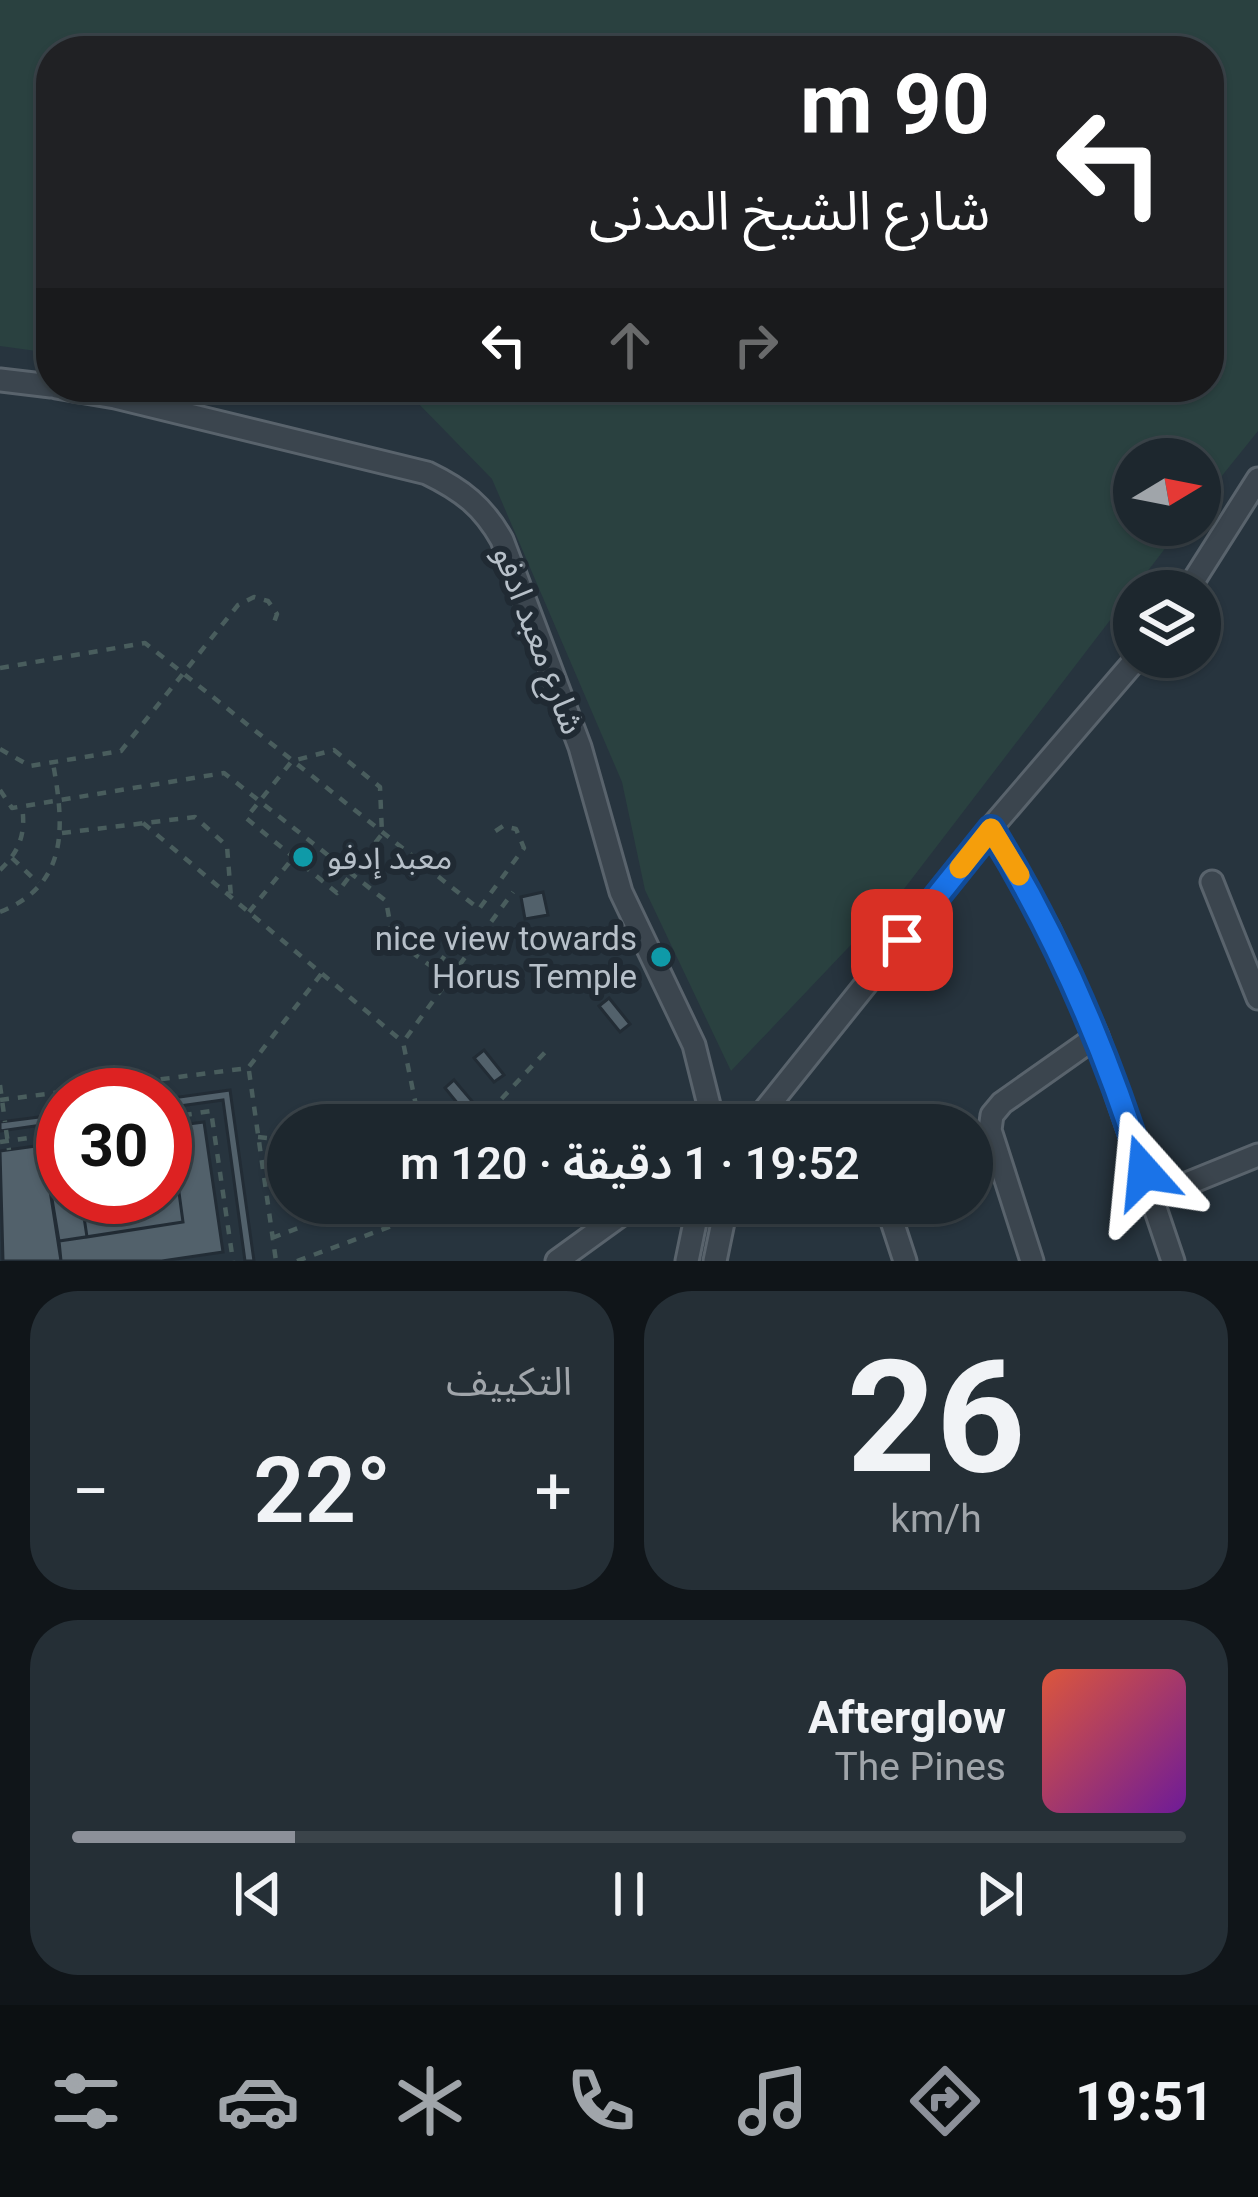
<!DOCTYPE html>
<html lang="ar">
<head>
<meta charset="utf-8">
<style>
  body { margin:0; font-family:Roboto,"Noto Sans Arabic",sans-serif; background:#252f36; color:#f1f3f6; direction:rtl; height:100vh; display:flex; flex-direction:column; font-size:45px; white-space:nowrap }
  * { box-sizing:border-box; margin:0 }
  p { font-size:39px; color:#a0a5aa }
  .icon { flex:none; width:66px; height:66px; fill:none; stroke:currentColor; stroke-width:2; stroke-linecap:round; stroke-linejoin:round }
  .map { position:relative; height:1261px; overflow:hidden; direction:ltr }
  .drawer { display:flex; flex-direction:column; gap:30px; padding:30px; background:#101519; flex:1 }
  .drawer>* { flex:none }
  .hud { position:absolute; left:36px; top:36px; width:1188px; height:366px; border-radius:48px; box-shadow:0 3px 9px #0004,0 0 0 3px #3b444a; direction:rtl; background:#202124; color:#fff; overflow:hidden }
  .needle { width:78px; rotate:80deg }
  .tools { position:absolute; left:1113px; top:438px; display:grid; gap:24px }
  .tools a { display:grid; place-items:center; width:108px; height:108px; border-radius:50%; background:#1d272e; box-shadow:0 3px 9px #0004,0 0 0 3px #3b444a; font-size:60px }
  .speed { position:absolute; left:36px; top:1068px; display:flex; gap:24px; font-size:60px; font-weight:700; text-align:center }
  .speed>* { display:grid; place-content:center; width:156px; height:156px; border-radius:50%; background:#1d272e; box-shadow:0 3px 9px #0004,0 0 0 3px #3b444a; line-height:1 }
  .speed .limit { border:18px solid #d22; background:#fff; color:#111 }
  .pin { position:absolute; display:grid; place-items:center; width:102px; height:102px; color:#fff; margin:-51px; border-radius:24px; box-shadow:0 6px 18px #0006 }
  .me { position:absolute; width:132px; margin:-66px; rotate:342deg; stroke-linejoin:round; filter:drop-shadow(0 0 9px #0008) }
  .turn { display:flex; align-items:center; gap:42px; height:252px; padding:0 36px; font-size:54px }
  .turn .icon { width:156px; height:156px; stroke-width:2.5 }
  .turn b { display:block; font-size:84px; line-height:102px }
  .lanes { display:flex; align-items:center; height:114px; padding:0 36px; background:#0003; justify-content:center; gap:60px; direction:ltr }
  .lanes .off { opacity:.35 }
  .big { font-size:90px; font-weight:600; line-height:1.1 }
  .drawer .card { flex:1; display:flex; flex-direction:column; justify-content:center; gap:18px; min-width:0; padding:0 42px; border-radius:48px; background:#252f36 }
  .drawer .dial { align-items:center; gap:0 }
  .dial b { font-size:156px; line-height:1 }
  .song { display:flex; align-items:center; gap:36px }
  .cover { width:144px; height:144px; border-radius:18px; background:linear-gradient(135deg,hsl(10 70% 55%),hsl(280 70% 35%)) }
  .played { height:12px; border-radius:6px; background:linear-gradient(90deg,#8c9099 20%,#3b444a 20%) }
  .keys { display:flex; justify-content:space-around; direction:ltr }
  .heat { display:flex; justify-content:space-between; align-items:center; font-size:66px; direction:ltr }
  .drawer .tiles { flex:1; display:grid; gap:30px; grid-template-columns:1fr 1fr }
  .card:last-child { grid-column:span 2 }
  .trip { position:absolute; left:267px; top:1104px; width:726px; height:120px; border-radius:60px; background:#1d272e; box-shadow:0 3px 9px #0004,0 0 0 3px #3b444a; font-weight:600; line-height:120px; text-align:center; direction:rtl }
  .tab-bar { display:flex; height:192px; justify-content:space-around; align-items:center; background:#0c1012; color:#a0a5aa }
  .tab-bar .icon { width:84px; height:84px }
  .tab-bar .on { color:#8c9099 }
  .tab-bar b { font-size:54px; color:#f1f3f6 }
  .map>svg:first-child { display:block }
  .green { fill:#2a4140 }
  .building { fill:#52616b; stroke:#222c35; stroke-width:3 }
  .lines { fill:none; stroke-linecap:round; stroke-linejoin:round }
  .street-casing { stroke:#59636c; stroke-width:27 }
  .path { stroke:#495d5d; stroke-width:4.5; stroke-dasharray:9 9; stroke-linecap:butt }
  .street { stroke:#3b454e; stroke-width:21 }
  .route-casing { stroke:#114b97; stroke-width:30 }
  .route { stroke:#1a73e8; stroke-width:21 }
  .slow { stroke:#f59e0b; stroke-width:21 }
  .culture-dot { fill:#0f9aa8; stroke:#202a33; stroke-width:4.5 }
  .labels { text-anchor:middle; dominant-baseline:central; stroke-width:12; stroke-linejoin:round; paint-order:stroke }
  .street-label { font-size:33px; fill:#b7c0c9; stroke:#202a33 }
  .poi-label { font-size:33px; fill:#b7c0c9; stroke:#202a33; text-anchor:start }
</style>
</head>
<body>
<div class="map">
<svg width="1258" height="1261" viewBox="0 0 1258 1261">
  <rect width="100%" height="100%" fill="#27343e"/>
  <path class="green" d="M0,0h1258v431l-58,72v-44h-66v66h49l-279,364 -173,182 -86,-181 -23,-108 -130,-303 -77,-79 -101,-13h895v-336h-1158v302l-51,-7z"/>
  <path class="building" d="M543,892l5,23 -23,4 -4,-22z
    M609,998l21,26 -10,8 -21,-26z
    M484,1050l20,25 -10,7 -20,-24z
    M454,1080l23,27 -10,8 -22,-27z
    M230,1090l24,171h-9l-22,-161 -58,8v-9z
    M63,1114v8l-63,9v-9z
    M204,1122l19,130 -61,9h-101l-2,-20 124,-19 -8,-59 -10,1v-37z
    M63,1142v37l-14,2 -6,-36z
    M43,1145l18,116h-58l-3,-110z
    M175,1163l8,59 -96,15 -6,-40h84v-33z
    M63,1179v18h18l6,40 -28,4 -10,-60z"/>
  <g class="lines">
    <defs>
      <path id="street" d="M0,380l51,6
        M56,387l59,10 312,76c35,17 56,33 75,67l78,207 41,145 73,153 20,80
        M1187,591l71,-112
        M991,828l58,102 48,106 76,225
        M1212,882l46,116
        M753,1125l238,-297 147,-171
        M1152,1198l106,-43
        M886,1203l19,58
        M557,1261l80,-58
        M687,1261l12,-58
        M715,1261l12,-58
        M1032,1261l-42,-131 2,-15 10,-12 95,-67"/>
    </defs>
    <use href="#street" class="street-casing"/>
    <path class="path" d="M0,668l145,-25 334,266 45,-61 -8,-19 -13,-3 -12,8
      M0,749l30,17 91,-15 117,-146 16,-8 14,4 9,13 -5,14
      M334,750l46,37 2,47 -45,59 -91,-75 46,-57z
      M0,790l12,18 212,-35 162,128 7,38 42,30 22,-30
      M143,823l260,219
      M62,833l133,-16 32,29 4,51
      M12,858l26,25
      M0,870c20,-19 26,-37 22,-64
      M0,912c70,-28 64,-87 53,-149
      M249,912l44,-54
      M249,1071l27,190
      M0,1085l5,37
      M0,1100l248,-32 74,-95
      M165,1118l46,-7 22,150
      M420,1125l-17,-83 110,-150
      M477,1125l72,-77
      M6,1130l3,20
      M258,1137l30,3
      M0,1142l63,-9
      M272,1238l26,-10 18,-25
      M297,1261l157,-58"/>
    <use href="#street" class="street"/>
  </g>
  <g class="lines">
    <defs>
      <path id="route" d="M902,940l89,-111c67,108 115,221 153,343"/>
    </defs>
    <use href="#route" class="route-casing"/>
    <use href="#route" class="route"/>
    <path class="slow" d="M960,868l31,-39 28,46"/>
  </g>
  <g class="culture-dot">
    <circle cx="303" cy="857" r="12"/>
    <circle cx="661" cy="957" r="12"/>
  </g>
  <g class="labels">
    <g class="street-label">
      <text transform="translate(539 640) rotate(69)">شارع معبد ادفو</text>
    </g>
    <g class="poi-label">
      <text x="327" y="857">معبد إدفو</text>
      <text x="637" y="938" text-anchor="end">nice view towards<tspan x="637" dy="38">Horus Temple</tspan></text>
    </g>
  </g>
</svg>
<div class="tools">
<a><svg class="needle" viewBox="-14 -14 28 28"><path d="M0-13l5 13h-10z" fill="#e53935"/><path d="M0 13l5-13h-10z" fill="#a0a5aa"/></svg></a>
<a><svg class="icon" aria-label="layers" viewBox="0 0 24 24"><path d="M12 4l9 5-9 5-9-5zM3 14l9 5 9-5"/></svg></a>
</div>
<div class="speed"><div class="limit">30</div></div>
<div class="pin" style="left:902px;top:940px;background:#d93025"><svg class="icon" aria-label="arrive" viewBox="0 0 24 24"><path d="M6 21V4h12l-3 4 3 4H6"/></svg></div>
<svg class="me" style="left:1144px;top:1172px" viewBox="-20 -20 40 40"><path d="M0-17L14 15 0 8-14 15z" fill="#1a73e8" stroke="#fff" stroke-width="4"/></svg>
<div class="trip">19:52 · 1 دقيقة · 120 m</div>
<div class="hud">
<div class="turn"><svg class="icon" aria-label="left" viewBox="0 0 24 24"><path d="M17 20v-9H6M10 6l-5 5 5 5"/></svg><div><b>90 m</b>شارع الشيخ المدنى</div></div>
<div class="lanes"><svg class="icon" aria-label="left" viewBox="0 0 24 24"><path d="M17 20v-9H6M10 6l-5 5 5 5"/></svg><svg class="icon off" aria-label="ahead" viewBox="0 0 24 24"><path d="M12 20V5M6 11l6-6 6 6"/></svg><svg class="icon off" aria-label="right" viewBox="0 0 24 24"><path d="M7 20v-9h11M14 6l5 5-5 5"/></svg></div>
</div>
</div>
<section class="drawer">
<div class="tiles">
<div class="card dial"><b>26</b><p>km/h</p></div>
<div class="card"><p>التكييف</p>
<div class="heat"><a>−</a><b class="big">22°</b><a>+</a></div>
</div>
<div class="card">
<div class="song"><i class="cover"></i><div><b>Afterglow</b><p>The Pines</p></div></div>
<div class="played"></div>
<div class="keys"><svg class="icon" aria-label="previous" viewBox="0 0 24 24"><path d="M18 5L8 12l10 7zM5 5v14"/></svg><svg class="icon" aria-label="pause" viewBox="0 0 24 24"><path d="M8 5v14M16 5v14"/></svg><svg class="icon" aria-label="next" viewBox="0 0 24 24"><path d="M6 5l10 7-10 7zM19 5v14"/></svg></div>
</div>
</div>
</section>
<nav class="tab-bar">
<b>19:51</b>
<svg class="icon on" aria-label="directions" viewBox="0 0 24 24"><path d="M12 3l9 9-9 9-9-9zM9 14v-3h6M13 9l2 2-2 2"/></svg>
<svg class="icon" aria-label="music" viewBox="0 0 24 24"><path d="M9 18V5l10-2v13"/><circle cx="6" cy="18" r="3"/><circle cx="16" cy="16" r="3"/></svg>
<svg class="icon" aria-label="phone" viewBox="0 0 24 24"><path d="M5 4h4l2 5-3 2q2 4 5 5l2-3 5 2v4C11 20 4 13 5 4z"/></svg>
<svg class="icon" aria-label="climate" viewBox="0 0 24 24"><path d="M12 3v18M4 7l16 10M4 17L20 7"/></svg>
<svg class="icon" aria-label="car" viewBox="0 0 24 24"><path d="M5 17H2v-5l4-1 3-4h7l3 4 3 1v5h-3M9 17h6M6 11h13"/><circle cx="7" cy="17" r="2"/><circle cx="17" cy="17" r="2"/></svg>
<svg class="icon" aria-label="filters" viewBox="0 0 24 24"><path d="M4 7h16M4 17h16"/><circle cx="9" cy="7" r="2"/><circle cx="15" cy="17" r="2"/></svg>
</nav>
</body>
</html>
